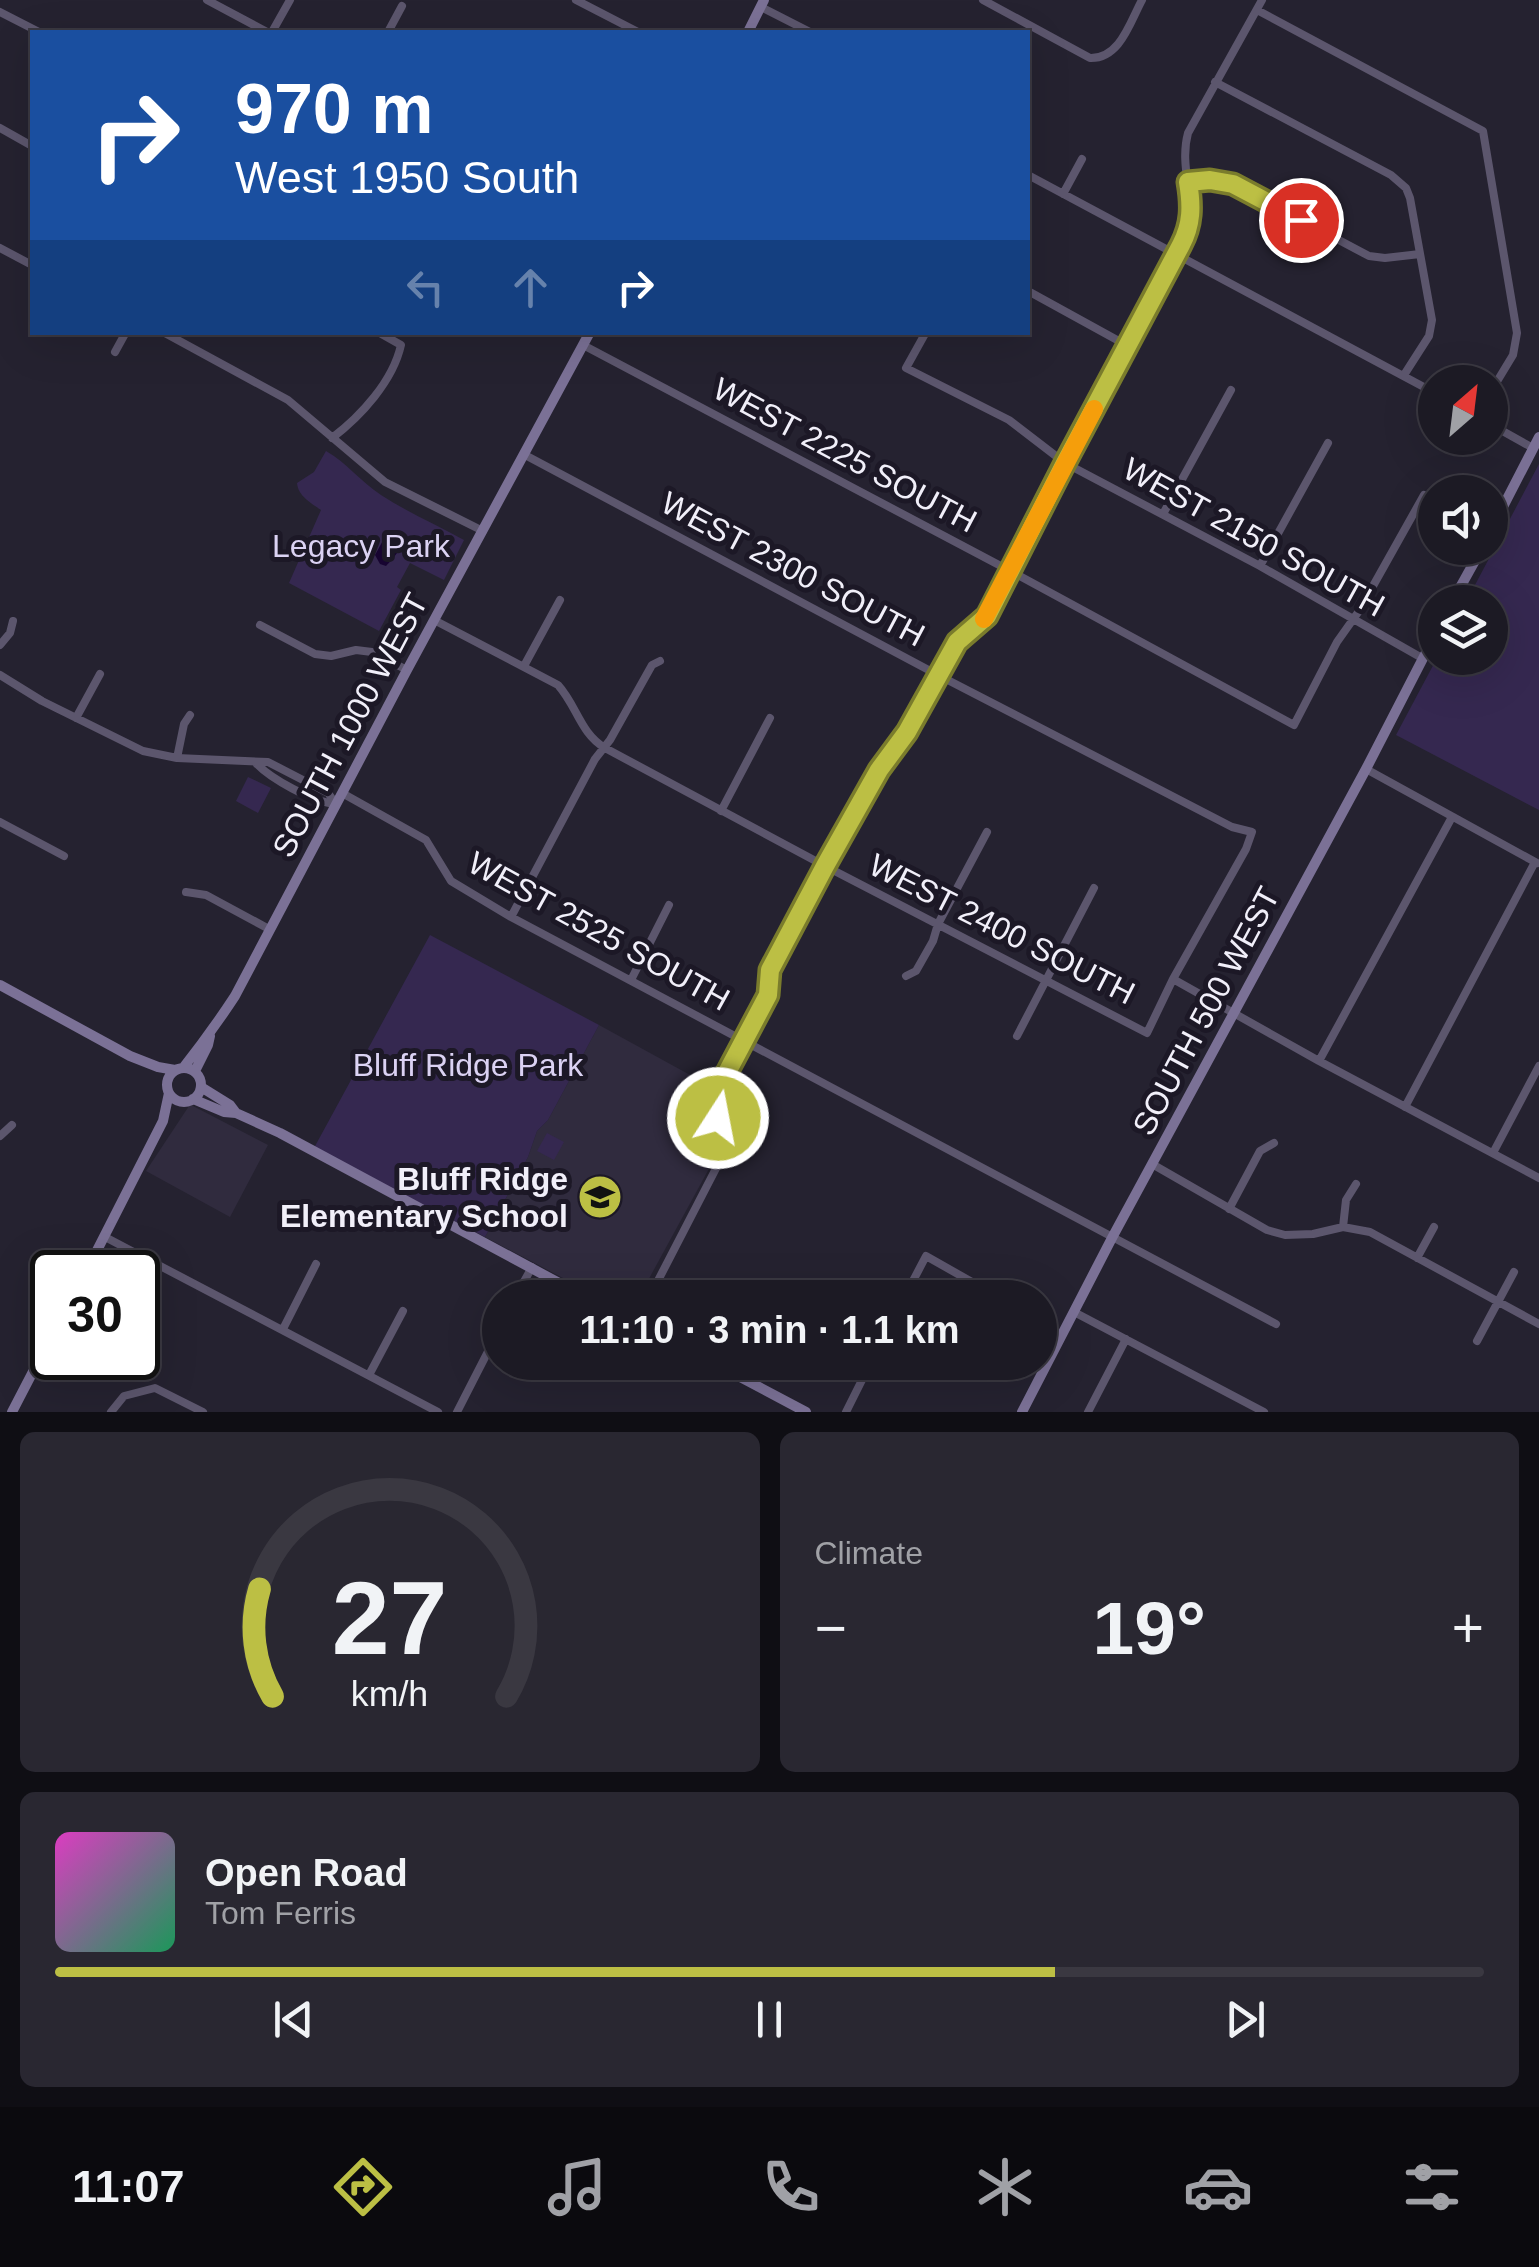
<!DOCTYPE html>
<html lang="en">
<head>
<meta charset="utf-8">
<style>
  body { margin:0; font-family:Helvetica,sans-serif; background:#292731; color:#f1f3f6; height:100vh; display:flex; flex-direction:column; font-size:38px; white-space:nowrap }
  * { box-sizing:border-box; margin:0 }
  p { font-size:32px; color:#a0a1a6 }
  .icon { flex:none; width:55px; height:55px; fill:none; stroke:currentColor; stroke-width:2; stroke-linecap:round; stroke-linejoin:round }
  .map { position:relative; height:1412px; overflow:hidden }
  .panel { display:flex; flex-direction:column; gap:20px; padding:20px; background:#0f0e14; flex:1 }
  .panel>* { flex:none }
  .hud { position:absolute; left:30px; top:30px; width:1000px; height:305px; border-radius:0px; box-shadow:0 10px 40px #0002,0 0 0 2px #3a3841; background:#1a4fa0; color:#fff; overflow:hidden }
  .needle { width:65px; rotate:28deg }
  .tools { position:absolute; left:1418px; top:365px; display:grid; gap:20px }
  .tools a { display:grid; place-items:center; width:90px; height:90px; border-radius:50%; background:#1c1a24; box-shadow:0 10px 40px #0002,0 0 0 2px #3a3841; font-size:50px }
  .speed { position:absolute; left:30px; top:1250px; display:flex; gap:20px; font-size:50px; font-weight:700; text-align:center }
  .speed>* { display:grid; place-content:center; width:130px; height:130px; border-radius:50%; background:#1c1a24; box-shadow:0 10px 40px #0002,0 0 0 2px #3a3841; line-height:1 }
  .speed .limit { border:5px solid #111; border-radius:15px; background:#fff; color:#111 }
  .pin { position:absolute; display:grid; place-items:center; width:85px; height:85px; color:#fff; margin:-42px; border:5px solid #fff; border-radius:50%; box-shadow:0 2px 10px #0007 }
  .me { position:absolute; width:110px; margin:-55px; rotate:11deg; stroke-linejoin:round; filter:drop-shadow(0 0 8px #0008) }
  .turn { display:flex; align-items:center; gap:35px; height:210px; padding:0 40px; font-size:45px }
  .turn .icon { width:130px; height:130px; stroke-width:2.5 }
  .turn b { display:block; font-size:70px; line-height:85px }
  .lanes { display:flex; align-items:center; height:95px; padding:0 40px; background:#0003; justify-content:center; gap:50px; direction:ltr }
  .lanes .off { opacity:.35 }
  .big { font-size:75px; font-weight:600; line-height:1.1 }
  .panel .widget { flex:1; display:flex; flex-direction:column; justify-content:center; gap:15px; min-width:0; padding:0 35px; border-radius:15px; background:#292731 }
  .panel .dial { align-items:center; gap:0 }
  .dial svg { height:260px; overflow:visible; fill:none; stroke:#3a3841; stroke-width:7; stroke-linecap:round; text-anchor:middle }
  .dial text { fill:#f1f3f6; stroke:none }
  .song { display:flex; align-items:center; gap:30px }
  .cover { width:120px; height:120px; border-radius:15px; background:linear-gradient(135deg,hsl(310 70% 55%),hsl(150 70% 35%)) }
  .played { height:10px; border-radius:5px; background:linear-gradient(90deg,#bcbf44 70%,#3a3841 70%) }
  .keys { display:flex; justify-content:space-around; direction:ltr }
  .heat { display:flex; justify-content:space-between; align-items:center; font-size:55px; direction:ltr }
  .panel .tiles { flex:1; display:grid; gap:20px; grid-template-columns:1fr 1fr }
  .widget:last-child { grid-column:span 2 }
  .trip { position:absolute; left:482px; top:1280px; width:575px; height:100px; border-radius:50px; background:#1c1a24; box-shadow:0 10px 40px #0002,0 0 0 2px #3a3841; font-weight:600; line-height:100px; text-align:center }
  .tab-bar { display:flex; height:160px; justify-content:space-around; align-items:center; background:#0b0a0e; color:#a0a1a6 }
  .tab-bar .icon { width:70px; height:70px }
  .tab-bar .on { color:#bcbf44 }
  .tab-bar b { font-size:45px; color:#f1f3f6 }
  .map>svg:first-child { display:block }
  .built { fill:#302b3e }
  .green { fill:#352850 }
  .water { fill:#170431 }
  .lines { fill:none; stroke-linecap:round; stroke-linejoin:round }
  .street { stroke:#5c566d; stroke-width:8 }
  .secondary { stroke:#7b7196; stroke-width:10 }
  .route-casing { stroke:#7a7c2c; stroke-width:25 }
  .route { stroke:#bcbf44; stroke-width:18 }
  .slow { stroke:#f59e0b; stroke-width:18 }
  .labels { text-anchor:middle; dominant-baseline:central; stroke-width:10; stroke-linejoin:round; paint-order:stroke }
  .street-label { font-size:32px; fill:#f1eff9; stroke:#1c1826 }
  .park-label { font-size:32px; fill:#dbd2f3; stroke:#1c1826 }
  .poi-label { font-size:32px; font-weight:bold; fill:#f1eff9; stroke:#1c1826; text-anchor:end }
</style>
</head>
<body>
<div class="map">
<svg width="1539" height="1412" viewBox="0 0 1539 1412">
  <rect width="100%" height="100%" fill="#252230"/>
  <path class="built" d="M599,1025l113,62 -7,14v6l2,11 10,20v16l-78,143h-40l-114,-60 43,-80 9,-26 11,-11z
    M189,1106h4l75,39 -38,72 -84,-46z"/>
  <path class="green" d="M326,451c21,12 35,31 55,44 26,17 56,30 83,45l-20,40 -34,-17 -13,24 4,3 -22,41 -90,-48 32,-73c-10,-7 -23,-14 -24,-27l17,-11z
    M1539,464v346l-143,-75 41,-77h53v-56h-24z
    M248,777l23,11 -13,25 -22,-12z
    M430,935l169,90 -51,95 -11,11 -9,26 -43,80 -171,-89z
    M547,1133l17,9 -10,18 -17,-9z"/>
  <path class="water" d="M394,530l8,1 3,7 34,3 3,9 -3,5 -6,1c-31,-27 -28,-8 -47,10l-6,-2 -5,-9 11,-20z"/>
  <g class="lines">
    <path class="street" d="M207,0l60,32
      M576,0l62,32
      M983,0l107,58c30,1 40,-36 52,-58
      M761,7l49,25
      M1257,10l226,121 34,202 -4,22 -23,38
      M0,12l39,20
      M272,32l18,-32
      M388,32l14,-26
      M1215,82l176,93 15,13 4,10 22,122 -3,16 -25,39
      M0,128l32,18
      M1028,175l407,218
      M1188,182l22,-1 23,3 136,72 16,2 35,-4
      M1063,194l19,-35
      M0,248l32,17
      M1028,291l100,55
      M163,332l125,68 97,82 98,49
      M926,332l-20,36 103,52 56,43 195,103 162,92
      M583,345l433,229 278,151 43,-83 22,-31 65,-116
      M115,352l11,-20
      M1490,424l43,24
      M332,438c29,-22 61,-57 69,-93l-23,-13
      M1163,514l68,-124
      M1260,566l68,-123
      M434,620l124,65c19,21 22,48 47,63l220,118 322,167 26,-54 73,-130 6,-17 -20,-5 -294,-152 -413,-220
      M260,625l55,29 16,2 25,-6 16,2 35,18
      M0,645l10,-12 3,-12
      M524,666l36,-66
      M0,675l42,26 101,50 34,7 91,4 60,31 8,11
      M76,718l24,-44
      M177,758l7,-34 6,-9
      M255,762c15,17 58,40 81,42
      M1366,769l171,94
      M342,793l84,47 25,41 60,36 765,407
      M721,811l49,-93
      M0,822l64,34
      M186,892l20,3 63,34
      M511,917l84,-158 15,-19 42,-75 8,-4
      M906,976l10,-5 17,-30 5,-17 49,-92
      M1173,979l146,82 220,117
      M631,980l38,-75
      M1017,1036l77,-148
      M1319,1061l133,-244
      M1405,1107l130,-245
      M0,1136l12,-11
      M1493,1153l46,-87
      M1152,1164l115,66 18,5 28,-1 30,-7 27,5 169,92
      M1229,1209l31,-58 14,-8
      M1343,1227l3,-27 10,-16
      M105,1237l333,175
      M1417,1258l17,-31
      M515,1298l17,-31
      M649,1298l76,-147 2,-15 -9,-17 -4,-22 54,-102 3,-25 54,-104 54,-96 28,-37 44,-82 16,-19 20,-16 78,-153 124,-233c6,-33 -10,-64 -1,-97l74,-133
      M904,1298l22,-42 60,34 7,8
      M1074,1312l190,100
      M283,1329l33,-65
      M1477,1341l37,-69
      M369,1375l34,-64
      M111,1412l13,-16 31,-8 48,24
      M457,1412l43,-84
      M846,1412l25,-50
      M1088,1412l38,-73"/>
    <path class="secondary" d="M748,32l16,-32
      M1490,532l49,-95
      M1452,602l30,-54
      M0,985l130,71 28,11 17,3
      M183,1068c19,-24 35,-46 52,-72l172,-326 183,-338
      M167 1085a17 17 0 1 1 34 0a17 17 0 1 1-34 0Z
      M195,1071l13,-26 2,-9
      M201,1087l29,18 6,8
      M193,1099l31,13 12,1 44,20 307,165
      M86,1272l77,-151 6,-28
      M712,1362l94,50
      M12,1412l40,-77
      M1022,1412l91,-176 253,-467 69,-134"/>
  </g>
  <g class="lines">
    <defs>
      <path id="route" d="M718,1118l-4,-21 54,-102 2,-25 55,-104 54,-96 28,-38 50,-90 30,-26 78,-153 116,-218c11,-21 11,-39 7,-63l22,-2 23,4 68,36"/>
    </defs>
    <use href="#route" class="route-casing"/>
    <use href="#route" class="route"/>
    <path class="slow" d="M984,619l110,-210"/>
  </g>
  <defs>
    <symbol id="school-disc" viewBox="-11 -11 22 22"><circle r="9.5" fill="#bcbf44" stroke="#1c1826"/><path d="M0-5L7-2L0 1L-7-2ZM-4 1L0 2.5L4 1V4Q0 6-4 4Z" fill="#111"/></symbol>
  </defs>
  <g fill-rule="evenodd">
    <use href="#school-disc" x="575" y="1172" width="50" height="50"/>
  </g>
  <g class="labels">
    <g class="street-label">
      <text transform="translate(845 455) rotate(28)">WEST 2225 SOUTH</text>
      <text transform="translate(1254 537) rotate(29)">WEST 2150 SOUTH</text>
      <text transform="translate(793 569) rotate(28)">WEST 2300 SOUTH</text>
      <text transform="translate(350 725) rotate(-62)">SOUTH 1000 WEST</text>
      <text transform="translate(1002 929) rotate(27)">WEST 2400 SOUTH</text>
      <text transform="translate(599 931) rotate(29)">WEST 2525 SOUTH</text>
      <text transform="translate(1206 1011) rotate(-62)">SOUTH 500 WEST</text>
    </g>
    <g class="park-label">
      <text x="361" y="546">Legacy Park</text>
      <text x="468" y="1065">Bluff Ridge Park</text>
    </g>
    <g class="poi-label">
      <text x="568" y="1179">Bluff Ridge<tspan x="568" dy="37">Elementary School</tspan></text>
    </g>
  </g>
</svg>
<div class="tools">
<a><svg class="needle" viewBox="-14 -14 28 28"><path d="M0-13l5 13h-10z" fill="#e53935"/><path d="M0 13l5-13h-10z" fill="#a0a1a6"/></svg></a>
<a><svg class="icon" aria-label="sound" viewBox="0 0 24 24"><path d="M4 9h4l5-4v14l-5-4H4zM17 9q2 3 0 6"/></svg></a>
<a><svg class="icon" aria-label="layers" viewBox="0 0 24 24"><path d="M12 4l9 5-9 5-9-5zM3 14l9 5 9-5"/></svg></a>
</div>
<div class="speed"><div class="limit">30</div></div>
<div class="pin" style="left:1301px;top:220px;background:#d93025"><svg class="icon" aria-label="arrive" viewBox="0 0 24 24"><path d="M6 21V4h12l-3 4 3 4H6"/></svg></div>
<svg class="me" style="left:718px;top:1118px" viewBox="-20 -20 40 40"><circle r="17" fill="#bcbf44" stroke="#fff" stroke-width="3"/><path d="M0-11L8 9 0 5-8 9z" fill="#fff"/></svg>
<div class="trip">11:10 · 3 min · 1.1 km</div>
<div class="hud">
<div class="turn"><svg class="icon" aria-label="right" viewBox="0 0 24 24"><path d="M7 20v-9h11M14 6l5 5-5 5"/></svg><div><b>970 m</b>West 1950 South</div></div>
<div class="lanes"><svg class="icon off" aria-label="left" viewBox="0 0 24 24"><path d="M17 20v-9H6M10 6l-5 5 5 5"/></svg><svg class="icon off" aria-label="ahead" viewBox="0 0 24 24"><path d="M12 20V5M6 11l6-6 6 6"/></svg><svg class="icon" aria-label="right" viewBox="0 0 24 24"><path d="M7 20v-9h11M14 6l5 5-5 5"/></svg></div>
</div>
</div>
<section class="panel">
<div class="tiles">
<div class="widget dial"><svg viewBox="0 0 100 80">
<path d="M14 69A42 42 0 1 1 86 69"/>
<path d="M14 69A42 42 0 0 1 10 36" stroke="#bcbf44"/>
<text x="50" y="56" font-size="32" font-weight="700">27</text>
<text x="50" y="72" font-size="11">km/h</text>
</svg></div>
<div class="widget"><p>Climate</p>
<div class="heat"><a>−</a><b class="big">19°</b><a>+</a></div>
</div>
<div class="widget">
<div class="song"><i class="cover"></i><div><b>Open Road</b><p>Tom Ferris</p></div></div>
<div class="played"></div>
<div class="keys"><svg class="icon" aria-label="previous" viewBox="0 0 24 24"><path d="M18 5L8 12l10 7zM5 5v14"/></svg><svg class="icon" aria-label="pause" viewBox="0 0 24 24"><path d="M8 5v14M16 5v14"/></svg><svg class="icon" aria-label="next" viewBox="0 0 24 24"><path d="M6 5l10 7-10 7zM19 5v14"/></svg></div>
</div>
</div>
</section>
<nav class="tab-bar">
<b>11:07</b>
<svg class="icon on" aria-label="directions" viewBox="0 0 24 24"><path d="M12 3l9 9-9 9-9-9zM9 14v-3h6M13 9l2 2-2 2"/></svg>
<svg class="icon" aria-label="music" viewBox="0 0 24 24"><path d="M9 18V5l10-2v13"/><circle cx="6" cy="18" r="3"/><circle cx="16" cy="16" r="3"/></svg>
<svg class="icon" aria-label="phone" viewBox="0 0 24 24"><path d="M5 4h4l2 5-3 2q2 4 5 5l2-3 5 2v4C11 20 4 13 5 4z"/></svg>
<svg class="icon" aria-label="climate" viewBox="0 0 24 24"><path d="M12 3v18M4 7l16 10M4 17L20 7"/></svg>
<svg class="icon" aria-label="car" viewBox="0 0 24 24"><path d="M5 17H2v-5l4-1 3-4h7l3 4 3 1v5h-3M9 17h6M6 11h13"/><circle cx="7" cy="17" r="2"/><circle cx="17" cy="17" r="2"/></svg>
<svg class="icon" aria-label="filters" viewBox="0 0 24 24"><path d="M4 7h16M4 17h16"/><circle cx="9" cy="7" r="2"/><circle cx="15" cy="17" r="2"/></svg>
</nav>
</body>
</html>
